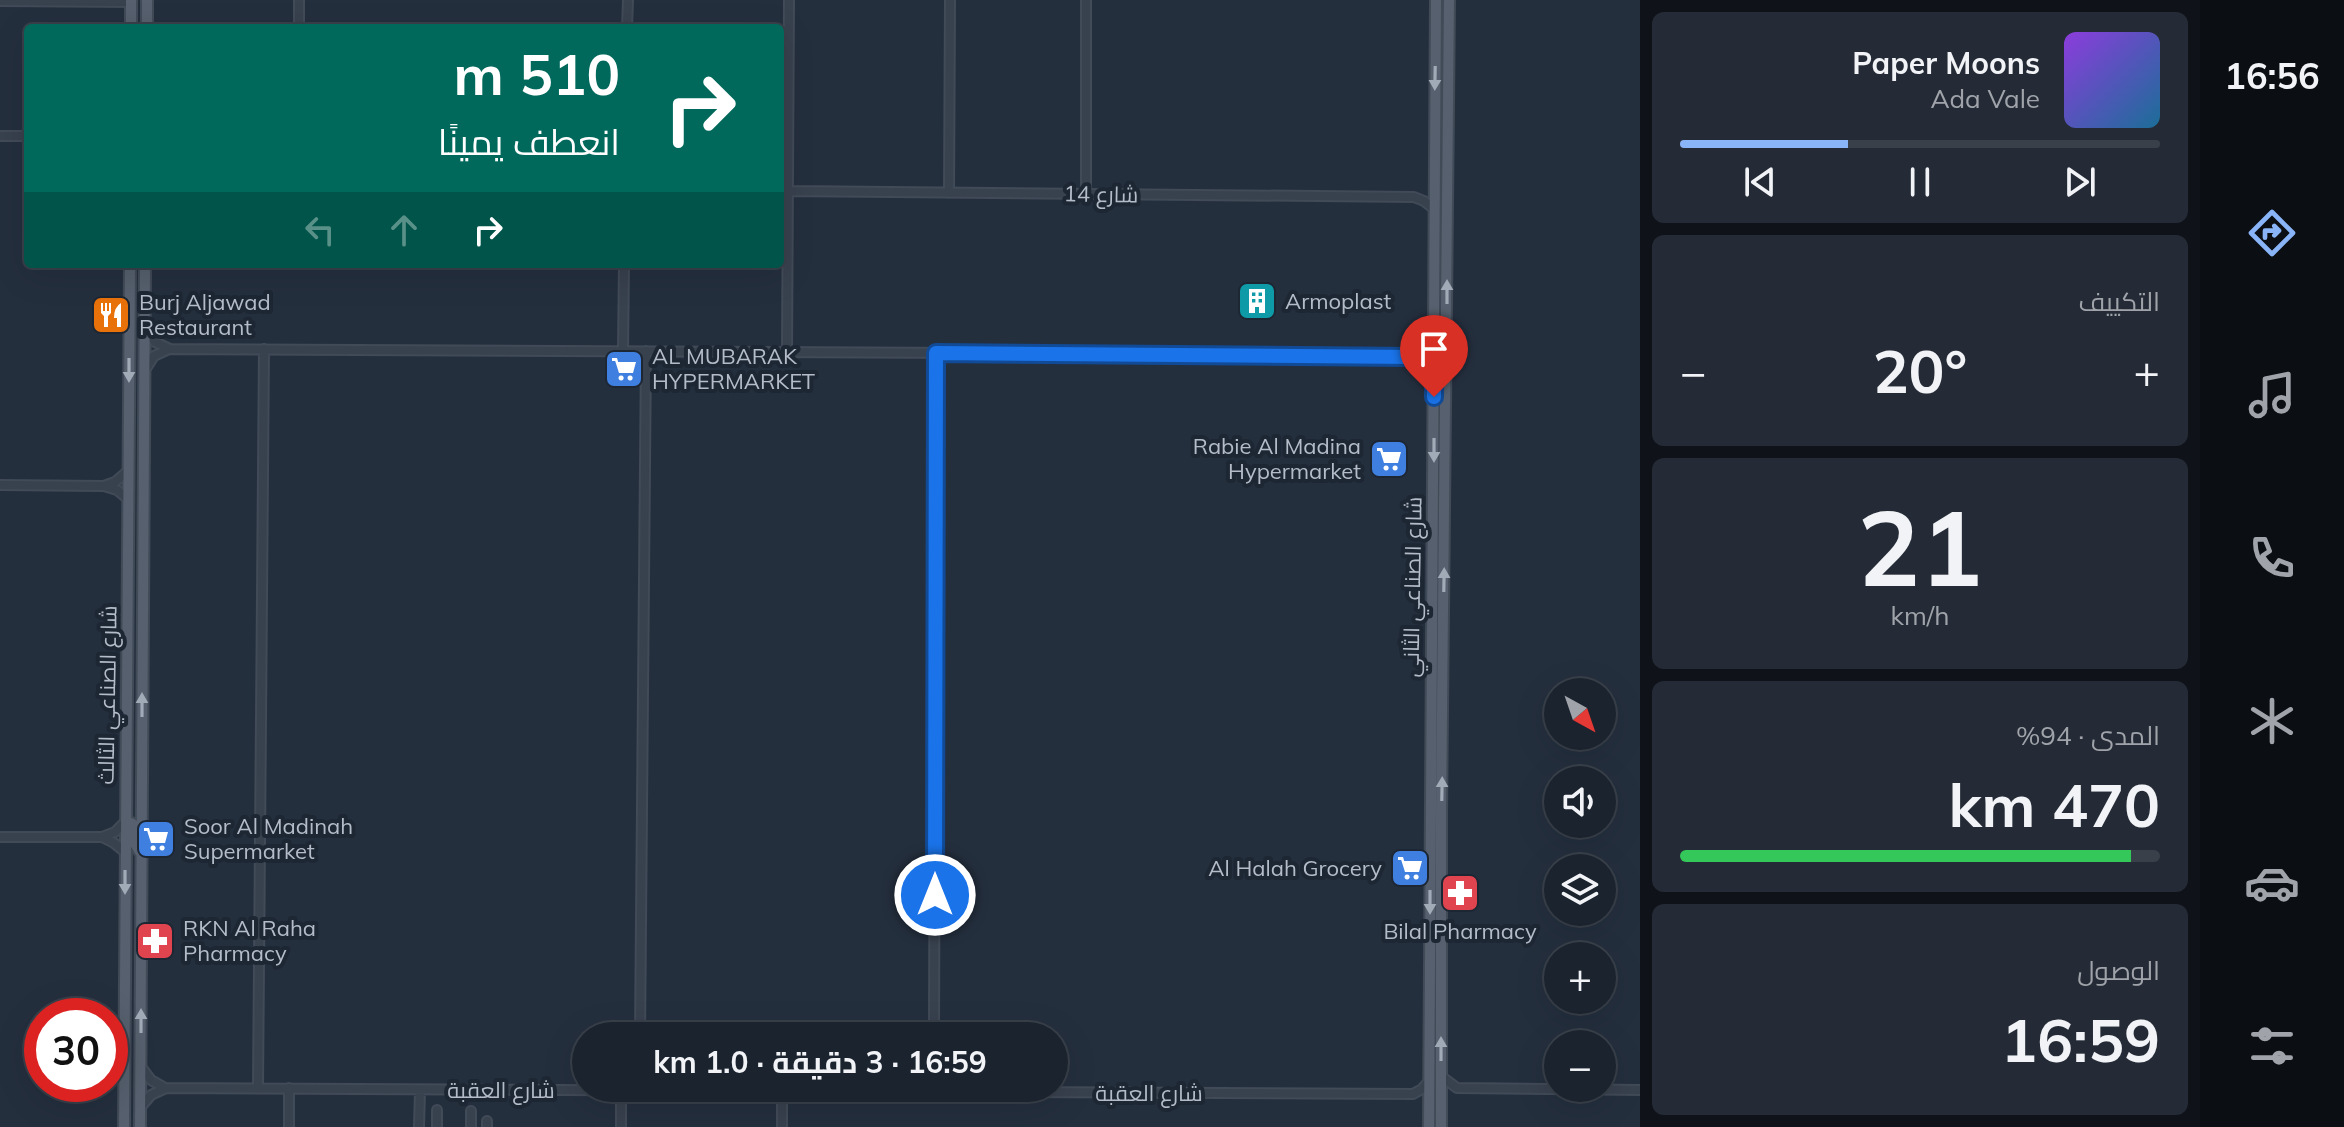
<!DOCTYPE html>
<html lang="ar">
<head>
<meta charset="utf-8">
<style>
  body { margin:0; font-family:Mulish,Cairo,sans-serif; background:#242b36; color:#f1f3f6; direction:rtl; height:100vh; display:flex; flex-direction:column; font-size:30px; white-space:nowrap }
  * { box-sizing:border-box; margin:0 }
  p { font-size:26px; color:#a0a4aa }
  .icon { flex:none; width:44px; height:44px; fill:none; stroke:currentColor; stroke-width:2; stroke-linecap:round; stroke-linejoin:round }
  .map { position:relative; flex:1; overflow:hidden; direction:ltr }
  .details { display:flex; flex-direction:column; gap:12px; padding:12px; background:#0f1319; width:560px }
  .details>* { flex:none }
  .guide { position:absolute; left:24px; top:24px; width:760px; height:244px; border-radius:8px; box-shadow:0 8px 32px #0002,0 0 0 2px #39404a; direction:rtl; background:#00695c; color:#fff; overflow:hidden }
  .needle { width:52px; rotate:140deg }
  .buttons { position:absolute; left:1544px; top:678px; display:grid; gap:16px }
  .buttons a { display:grid; place-items:center; width:72px; height:72px; border-radius:50%; background:#1b232e; box-shadow:0 8px 32px #0002,0 0 0 2px #39404a; font-size:40px }
  .speed { position:absolute; left:24px; top:998px; display:flex; gap:16px; font-size:40px; font-weight:700; text-align:center }
  .speed>* { display:grid; place-content:center; width:104px; height:104px; border-radius:50%; background:#1b232e; box-shadow:0 8px 32px #0002,0 0 0 2px #39404a; line-height:1 }
  .speed .limit { border:12px solid #d22; background:#fff; color:#111 }
  .pin { position:absolute; display:grid; place-items:center; width:68px; height:68px; color:#fff; margin:-82px -34px; border-radius:50% 50% 50% 0; rotate:-45deg; box-shadow:0 0 8px #0007 }
  .pin .icon { rotate:45deg }
  .me { position:absolute; width:88px; margin:-44px; rotate:0deg; stroke-linejoin:round; filter:drop-shadow(0 0 6px #0008) }
  .turn { display:flex; align-items:center; gap:28px; height:168px; padding:0 32px; font-size:36px }
  .turn .icon { width:104px; height:104px; stroke-width:2.5 }
  .turn b { display:block; font-size:56px; line-height:68px }
  .lanes { display:flex; align-items:center; height:76px; padding:0 32px; background:#0003; justify-content:center; gap:40px; direction:ltr }
  .lanes .off { opacity:.35 }
  .big { font-size:60px; font-weight:700; line-height:1.1 }
  .details .card { flex:1; display:flex; flex-direction:column; justify-content:center; gap:12px; min-width:0; padding:0 28px; border-radius:12px; background:#242b36 }
  .details .dial { align-items:center; gap:0 }
  .dial b { font-size:104px; line-height:1 }
  .song { display:flex; align-items:center; gap:24px }
  .cover { width:96px; height:96px; border-radius:12px; background:linear-gradient(135deg,hsl(270 70% 55%),hsl(200 70% 35%)) }
  .played { height:8px; border-radius:4px; background:linear-gradient(90deg,#8ab4f8 35%,#39404a 35%) }
  .keys { display:flex; justify-content:space-around; direction:ltr }
  .heat { display:flex; justify-content:space-between; align-items:center; font-size:44px; direction:ltr }
  .charge { height:12px; border-radius:6px; background:linear-gradient(90deg,#34c759 94%,#39404a 0) }
  .trip { position:absolute; left:572px; top:1022px; width:496px; height:80px; border-radius:40px; background:#1b232e; box-shadow:0 8px 32px #0002,0 0 0 2px #39404a; font-weight:700; line-height:80px; text-align:center; direction:rtl }
  main { display:flex; flex:1; min-height:0 }
  .tab-bar { display:flex; flex-direction:column; width:144px; justify-content:space-around; align-items:center; background:#0b0e12; color:#a0a4aa }
  .tab-bar .icon { width:56px; height:56px }
  .tab-bar .selected { color:#8ab4f8 }
  .tab-bar b { font-size:36px; color:#f1f3f6 }
  .map>svg:first-child { display:block }
  .lines { fill:none; stroke-linecap:round; stroke-linejoin:round }
  .minor-casing { stroke:#414a57; stroke-width:12 }
  .major-casing { stroke:#414a57; stroke-width:14 }
  .minor { stroke:#38414e; stroke-width:8 }
  .major { stroke:#56606e; stroke-width:10 }
  .oneway { fill:#a1aab7 }
  .route-casing { stroke:#114b97; stroke-width:20 }
  .route { stroke:#1a73e8; stroke-width:14 }
  .labels { text-anchor:middle; dominant-baseline:central; stroke-width:8; stroke-linejoin:round; paint-order:stroke }
  .street-label { font-size:22px; fill:#b4bcc9; stroke:#1d2633 }
  .poi-label { font-size:22px; fill:#b4bcc9; stroke:#1d2633; text-anchor:start }
</style>
</head>
<body>
<main>
<nav class="tab-bar">
<b>16:56</b>
<svg class="icon selected" aria-label="directions" viewBox="0 0 24 24"><path d="M12 3l9 9-9 9-9-9zM9 14v-3h6M13 9l2 2-2 2"/></svg>
<svg class="icon" aria-label="music" viewBox="0 0 24 24"><path d="M9 18V5l10-2v13"/><circle cx="6" cy="18" r="3"/><circle cx="16" cy="16" r="3"/></svg>
<svg class="icon" aria-label="phone" viewBox="0 0 24 24"><path d="M5 4h4l2 5-3 2q2 4 5 5l2-3 5 2v4C11 20 4 13 5 4z"/></svg>
<svg class="icon" aria-label="climate" viewBox="0 0 24 24"><path d="M12 3v18M4 7l16 10M4 17L20 7"/></svg>
<svg class="icon" aria-label="car" viewBox="0 0 24 24"><path d="M5 17H2v-5l4-1 3-4h7l3 4 3 1v5h-3M9 17h6M6 11h13"/><circle cx="7" cy="17" r="2"/><circle cx="17" cy="17" r="2"/></svg>
<svg class="icon" aria-label="filters" viewBox="0 0 24 24"><path d="M4 7h16M4 17h16"/><circle cx="9" cy="7" r="2"/><circle cx="15" cy="17" r="2"/></svg>
</nav>
<section class="details">
<div class="card">
<div class="song"><i class="cover"></i><div><b>Paper Moons</b><p>Ada Vale</p></div></div>
<div class="played"></div>
<div class="keys"><svg class="icon" aria-label="previous" viewBox="0 0 24 24"><path d="M18 5L8 12l10 7zM5 5v14"/></svg><svg class="icon" aria-label="pause" viewBox="0 0 24 24"><path d="M8 5v14M16 5v14"/></svg><svg class="icon" aria-label="next" viewBox="0 0 24 24"><path d="M6 5l10 7-10 7zM19 5v14"/></svg></div>
</div>
<div class="card"><p>التكييف</p>
<div class="heat"><a>−</a><b class="big">20°</b><a>+</a></div>
</div>
<div class="card dial"><b>21</b><p>km/h</p></div>
<div class="card"><p>المدى · 94%</p><b class="big">470 km</b><div class="charge"></div></div>
<div class="card"><p>الوصول</p><b class="big">16:59</b></div>
</section>
<div class="map">
<svg width="1640" height="1127" viewBox="0 0 1640 1127">
  <rect width="100%" height="100%" fill="#242f3e"/>
  <g class="lines">
    <defs>
      <path id="minor" d="M299,0v28
        M1086,0v194
        M0,1l131,1
        M627,28l1,-28
        M0,136h28
        M788,191l626,6 10,4 9,7
        M949,193l1,-193
        M145,329l10,13 15,7 1188,6 62,3 6,3 7,9
        M623,351l1,-87
        M787,352l2,-352
        M145,370l9,-14 15,-7
        M0,485l104,1 13,4 12,10
        M104,486l11,-4 14,-12
        M0,837h102l12,6 11,9
        M102,837l13,-5 11,-11
        M640,1036l6,-685
        M934,1036l2,-683
        M141,1067l10,13 14,8
        M1441,1076l16,12 183,2
        M258,1088l6,-739
        M782,1091v36
        M140,1108l11,-13 15,-7 1247,6 9,-5 7,-8
        M289,1127v-39
        M419,1127l1,-37
        M437,1127v-17
        M471,1127v-16
        M487,1127v-6
        M621,1127v-37"/>
      <path id="major" d="M131,28v-28
        M147,28v-28
        M126,821l7,3 1,18 6,10
        M124,1127l6,-863
        M140,1127l5,-863
        M1429,1127c5,-376 2,-751 7,-1127
        M1441,1127v-313l8,-814"/>
    </defs>
    <use href="#minor" class="minor-casing"/>
    <use href="#major" class="major-casing"/>
    <use href="#minor" class="minor"/>
    <use href="#major" class="major"/>
  </g>
  <defs><path id="oneway-solid" d="M-6-.8H1V-3.2L6.5 0L1 3.2V.8H-6Z" transform="scale(2)"/></defs>
  <g class="oneway">
    <use href="#oneway-solid" transform="translate(1435 78) rotate(91)"/>
    <use href="#oneway-solid" transform="translate(1447 292) rotate(-90)"/>
    <use href="#oneway-solid" transform="translate(129 370) rotate(90)"/>
    <use href="#oneway-solid" transform="translate(1434 450) rotate(90)"/>
    <use href="#oneway-solid" transform="translate(1444 580) rotate(-89)"/>
    <use href="#oneway-solid" transform="translate(142 705) rotate(-90)"/>
    <use href="#oneway-solid" transform="translate(1442 789) rotate(-89)"/>
    <use href="#oneway-solid" transform="translate(125 882) rotate(90)"/>
    <use href="#oneway-solid" transform="translate(1430 902) rotate(90)"/>
    <use href="#oneway-solid" transform="translate(141 1021) rotate(-90)"/>
    <use href="#oneway-solid" transform="translate(1441 1049) rotate(-90)"/>
  </g>
  <g class="lines">
    <defs>
      <path id="route" d="M935,895l1,-542 478,4c23,5 20,21 20,40"/>
    </defs>
    <use href="#route" class="route-casing"/>
    <use href="#route" class="route"/>
  </g>
  <defs>
    <symbol id="building-square" viewBox="-11 -11 22 22"><rect x="-9" y="-9" width="18" height="18" rx="4" fill="#0f9aa8" stroke="#1d2633"/><path d="M-4-6H4V6H1V3H-1V6H-4ZM-2.5-4.3h1.7v1.8h-1.7ZM.8-4.3h1.7v1.8H.8ZM-2.5-1h1.7V.8h-1.7ZM.8-1h1.7V.8H.8Z" fill="#fff"/></symbol>
    <symbol id="restaurant-square" viewBox="-11 -11 22 22"><rect x="-9" y="-9" width="18" height="18" rx="4" fill="#e8710a" stroke="#1d2633"/><path d="M-5-6h1v4h1v-4h1v4h1v-4h1v5L-1.5 .5V6h-2V.5L-5-1ZM5-6V6H3V1.5H1.5Q1.5-4 5-6Z" fill="#fff"/></symbol>
    <symbol id="supermarket-square" viewBox="-11 -11 22 22"><rect x="-9" y="-9" width="18" height="18" rx="4" fill="#3f7fe0" stroke="#1d2633"/><path d="M-6-5.5h2.5l.6 2H6L4.5 2H-2.5L-4.4-4H-6ZM-1.5 3.2a1.3 1.3 0 1 0 .1 0ZM3 3.2a1.3 1.3 0 1 0 .1 0Z" fill="#fff"/></symbol>
    <symbol id="pharmacy-square" viewBox="-11 -11 22 22"><rect x="-9" y="-9" width="18" height="18" rx="4" fill="#e0444e" stroke="#1d2633"/><path d="M-2-6h4v4h4v4h-4v4h-4v-4h-4v-4h4Z" fill="#fff"/></symbol>
  </defs>
  <g fill-rule="evenodd">
    <use href="#building-square" x="1235" y="279" width="44" height="44"/>
    <use href="#restaurant-square" x="89" y="293" width="44" height="44"/>
    <use href="#supermarket-square" x="602" y="347" width="44" height="44"/>
    <use href="#supermarket-square" x="1367" y="437" width="44" height="44"/>
    <use href="#supermarket-square" x="134" y="817" width="44" height="44"/>
    <use href="#supermarket-square" x="1388" y="846" width="44" height="44"/>
    <use href="#pharmacy-square" x="1438" y="871" width="44" height="44"/>
    <use href="#pharmacy-square" x="133" y="919" width="44" height="44"/>
  </g>
  <g class="labels">
    <g class="street-label">
      <text transform="translate(1101 194) rotate(1)">شارع 14</text>
      <text transform="translate(1412 587) rotate(-89)">شارع الصناعي الثاني</text>
      <text transform="translate(107 695) rotate(-89)">شارع الصناعي الثالث</text>
      <text x="501" y="1090">شارع العقبة</text>
      <text x="1149" y="1093">شارع العقبة</text>
    </g>
    <g class="poi-label">
      <text x="1285" y="301">Armoplast</text>
      <text x="139" y="302">Burj Aljawad<tspan x="139" dy="25">Restaurant</tspan></text>
      <text x="652" y="356">AL MUBARAK<tspan x="652" dy="25">HYPERMARKET</tspan></text>
      <text x="1361" y="446" text-anchor="end">Rabie Al Madina<tspan x="1361" dy="25">Hypermarket</tspan></text>
      <text x="184" y="826">Soor Al Madinah<tspan x="184" dy="25">Supermarket</tspan></text>
      <text x="1382" y="868" text-anchor="end">Al Halah Grocery</text>
      <text x="183" y="928">RKN Al Raha<tspan x="183" dy="25">Pharmacy</tspan></text>
      <text x="1460" y="931" text-anchor="middle">Bilal Pharmacy</text>
    </g>
  </g>
</svg>
<div class="buttons">
<a><svg class="needle" viewBox="-14 -14 28 28"><path d="M0-13l5 13h-10z" fill="#e53935"/><path d="M0 13l5-13h-10z" fill="#a0a4aa"/></svg></a>
<a><svg class="icon" aria-label="sound" viewBox="0 0 24 24"><path d="M4 9h4l5-4v14l-5-4H4zM17 9q2 3 0 6"/></svg></a>
<a><svg class="icon" aria-label="layers" viewBox="0 0 24 24"><path d="M12 4l9 5-9 5-9-5zM3 14l9 5 9-5"/></svg></a>
<a>+</a>
<a>−</a>
</div>
<div class="speed"><div class="limit">30</div></div>
<div class="pin" style="left:1434px;top:397px;background:#d93025"><svg class="icon" aria-label="arrive" viewBox="0 0 24 24"><path d="M6 21V4h12l-3 4 3 4H6"/></svg></div>
<svg class="me" style="left:935px;top:895px" viewBox="-20 -20 40 40"><circle r="17" fill="#1a73e8" stroke="#fff" stroke-width="3"/><path d="M0-11L8 9 0 5-8 9z" fill="#fff"/></svg>
<div class="trip">16:59 · 3 دقيقة · 1.0 km</div>
<div class="guide">
<div class="turn"><svg class="icon" aria-label="right" viewBox="0 0 24 24"><path d="M7 20v-9h11M14 6l5 5-5 5"/></svg><div><b>510 m</b>انعطف يمينًا</div></div>
<div class="lanes"><svg class="icon off" aria-label="left" viewBox="0 0 24 24"><path d="M17 20v-9H6M10 6l-5 5 5 5"/></svg><svg class="icon off" aria-label="ahead" viewBox="0 0 24 24"><path d="M12 20V5M6 11l6-6 6 6"/></svg><svg class="icon" aria-label="right" viewBox="0 0 24 24"><path d="M7 20v-9h11M14 6l5 5-5 5"/></svg></div>
</div>
</div>
</main>
</body>
</html>
